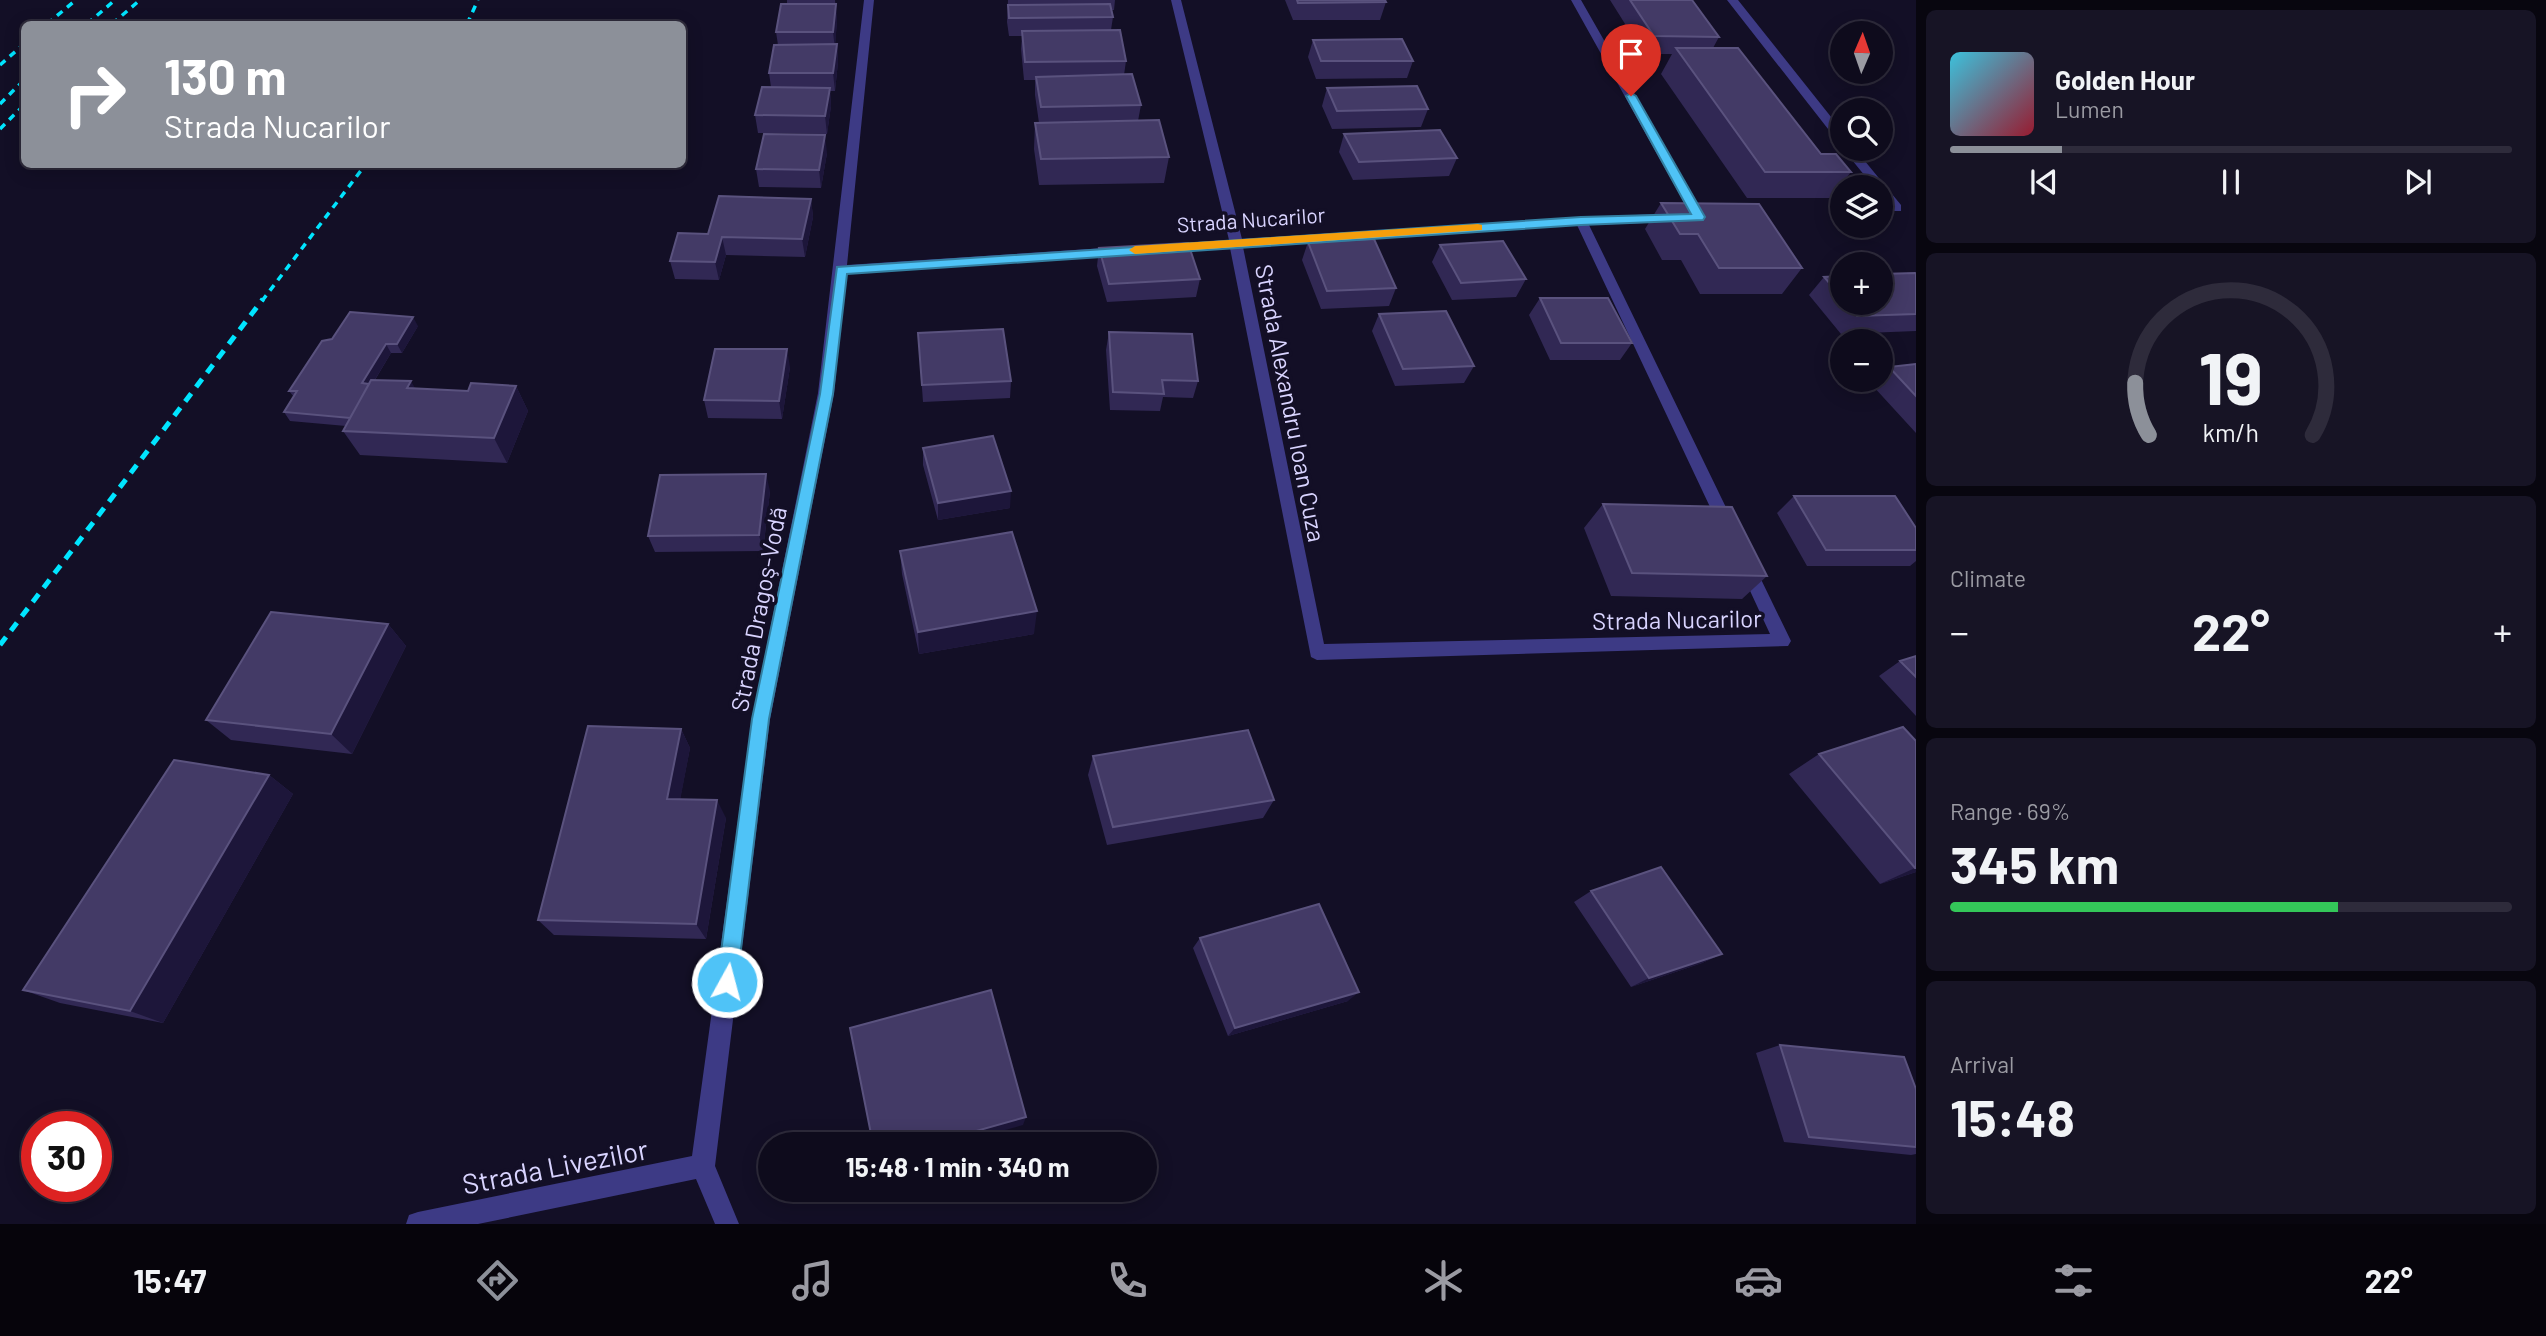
<!DOCTYPE html>
<html lang="en">
<head>
<meta charset="utf-8">
<style>
  body { margin:0; font-family:Barlow,sans-serif; background:#171425; color:#f1f3f6; height:100vh; display:flex; flex-direction:column; font-size:26px; white-space:nowrap }
  * { box-sizing:border-box; margin:0 }
  p { font-size:23px; color:#9b9ba3 }
  .icon { flex:none; width:38px; height:38px; fill:none; stroke:currentColor; stroke-width:2; stroke-linecap:round; stroke-linejoin:round }
  .map { position:relative; flex:1; overflow:hidden }
  .drawer { display:flex; flex-direction:column; gap:10px; padding:10px; background:#08060f; width:630px }
  .drawer>* { flex:none }
  .guide { position:absolute; left:21px; top:21px; width:665px; height:147px; border-radius:10px; box-shadow:0 4px 18px #0003,0 0 0 2px #2e2b3b; background:#8c9099; color:#fff; overflow:hidden }
  .needle { width:46px; rotate:2deg }
  .buttons { position:absolute; left:1830px; top:21px; display:grid; gap:14px }
  .buttons a { display:grid; place-items:center; width:63px; height:63px; border-radius:50%; background:#0e0b1c; box-shadow:0 4px 18px #0003,0 0 0 2px #2e2b3b; font-size:35px }
  .speed { position:absolute; left:21px; top:1111px; display:flex; gap:14px; font-size:35px; font-weight:700; text-align:center }
  .speed>* { display:grid; place-content:center; width:91px; height:91px; border-radius:50%; background:#0e0b1c; box-shadow:0 4px 18px #0003,0 0 0 2px #2e2b3b; line-height:1 }
  .speed .limit { border:10px solid #d22; background:#fff; color:#111 }
  .pin { position:absolute; display:grid; place-items:center; width:60px; height:60px; color:#fff; margin:-72px -30px; border-radius:50% 50% 50% 0; rotate:-45deg; box-shadow:0 0 7px #0007 }
  .pin .icon { rotate:45deg }
  .me { position:absolute; width:77px; margin:-38px; rotate:7deg; stroke-linejoin:round; filter:drop-shadow(0 0 5px #0008) }
  .turn { display:flex; align-items:center; gap:24px; height:147px; padding:0 28px; font-size:32px }
  .turn .icon { width:91px; height:91px; stroke-width:2.5 }
  .turn b { display:block; font-size:49px; line-height:60px }
  .big { font-size:52px; font-weight:700; line-height:1.1 }
  .drawer .widget { flex:1; display:flex; flex-direction:column; justify-content:center; gap:10px; min-width:0; padding:0 24px; border-radius:10px; background:#171425 }
  .drawer .dial { align-items:center; gap:0 }
  .dial svg { height:182px; overflow:visible; fill:none; stroke:#2e2b3b; stroke-width:7; stroke-linecap:round; text-anchor:middle }
  .dial text { fill:#f1f3f6; stroke:none }
  .song { display:flex; align-items:center; gap:21px }
  .cover { width:84px; height:84px; border-radius:10px; background:linear-gradient(135deg,hsl(190 70% 55%),hsl(350 70% 35%)) }
  .played { height:7px; border-radius:4px; background:linear-gradient(90deg,#8c9099 20%,#2e2b3b 20%) }
  .keys { display:flex; justify-content:space-around; direction:ltr }
  .heat { display:flex; justify-content:space-between; align-items:center; font-size:38px; direction:ltr }
  .charge { height:10px; border-radius:5px; background:linear-gradient(90deg,#34c759 69%,#2e2b3b 0) }
  .trip { position:absolute; left:758px; top:1132px; width:399px; height:70px; border-radius:35px; background:#0e0b1c; box-shadow:0 4px 18px #0003,0 0 0 2px #2e2b3b; font-weight:700; line-height:70px; text-align:center }
  .tab-bar { display:flex; height:112px; justify-content:space-around; align-items:center; background:#06040b; color:#9b9ba3 }
  .tab-bar .icon { width:49px; height:49px }
  .tab-bar .active { color:#8c9099 }
  .tab-bar b { font-size:32px; color:#f1f3f6 }
  main { display:flex; flex:1; min-height:0 }
  .map>svg:first-child { display:block }
  .lines { fill:none; stroke-linecap:round; stroke-linejoin:round }
  .lane { fill:#3d3a85; fill-rule:evenodd }
  .street { fill:#3d3a85; fill-rule:evenodd }
  .rail-far1 { stroke:#00e5ff; stroke-width:3.5; stroke-dasharray:7 6; stroke-linecap:butt }
  .rail { stroke:#00e5ff; stroke-width:5; stroke-dasharray:10 8; stroke-linecap:butt }
  .wall { fill:#312854 }
  .shaded-wall { fill:#1d163a }
  .building { fill:#433a66; stroke:#5a527e; stroke-width:2 }
  .route { fill:#4fc3f7; stroke:#337fa1; stroke-width:2 }
  .slow { fill:#f59e0b }
  .labels { text-anchor:middle; dominant-baseline:central; stroke-width:7; stroke-linejoin:round; paint-order:stroke }
  .far-street-label { font-size:21px; fill:#d9d4ff; stroke:#130f26 }
  .street-label { font-size:24px; fill:#d9d4ff; stroke:#130f26 }
  .near-street-label { font-size:28px; fill:#d9d4ff; stroke:#130f26 }
</style>
</head>
<body>
<main>
<div class="map">
<svg width="1916" height="1224" viewBox="0 0 1916 1224">
  <rect width="100%" height="100%" fill="#130f26"/>
  <g class="lines">
    <path class="lane" d="M1727,0h11l105,132v12l-4,-1z
      M1843,149h12l46,56v6h-10l-10,-13v-11h-7z"/>
    <path class="street" d="M864,0h10l-27,265 273,-18 7,4 -7,4 -274,19 -12,119 -64,326 -55,447 24,58h-24l-19,-45 -218,45h-72l3,-9 9,-3 274,-56 60,-437 66,-326z
      M1171,0h10l61,239 339,-22 109,-4 -119,-213h10l124,217 -6,4 -110,4 146,301 -2,5h-12l-2,-5 -142,-301 -334,22 81,397 446,-10 -31,-67 2,-5h12l2,5 36,74 -3,5 -471,14 -6,-3 -81,-409 -64,4 -7,-4 7,-4 63,-4z"/>
    <path class="rail-far1" d="M47,24l29,-24
      M87,24l28,-24
      M112,24l28,-24
      M467,24l11,-24
      M0,65l24,-21
      M0,104l24,-24
      M0,129l24,-24
      M262,301l104,-137"/>
    <path class="rail" d="M0,645l263,-346"/>
  </g>
  <path class="wall" d="M787,0h48l2,21 -2,23h2l1,18 -3,29h-5l1,15 -4,28 -69,-1 -3,-18 16,-28 -2,-14 9,-28 -2,-13 11,-28z
    M1008,0h107l-1,10h-2l1,7 -2,13 15,31 -2,14 17,30 -3,16 31,36 -5,26 -125,2 -5,-36 1,-26h4l-4,-28v-15h-11l-3,-31 1,-13h-13l-2,-14z
    M1285,0h100l1,2 -6,18h-87z
    M1610,0h82l27,37 -6,11 108,106 30,18 -21,26h-83l-86,-124 11,-20h-28z
    M1313,40l100,21 -6,17 -91,1 -8,-22z
    M1327,88l101,21 -7,18 -89,2 -10,-23z
    M1344,134l113,24 -8,18 -96,4 -14,-28z
    M827,153l-6,35 -62,-1 -3,-18z
    M811,199l2,18 -8,40 -79,-2 -7,25 -44,-1 -5,-18 38,-27z
    M1661,203l141,65 -20,26h-82l-19,-34h-19l-17,-31z
    M1308,242l88,46 -7,18 -68,3 -19,-49z
    M1440,245l86,34 -10,18 -64,3 -20,-38z
    M1099,248l101,31 -4,18 -89,5 -10,-36z
    M1916,274v57l-75,3 -32,-39 15,-18 19,-1v27h38z
    M1540,298l92,45 -12,17h-70l-21,-45z
    M1379,314l95,52 -10,17 -69,3 -23,-55z
    M418,326l-16,27h-11l-16,27 40,8 53,3 48,-5 12,25 -21,52 -147,-8 -17,-24 3,-5 -56,-5 -6,-9 10,-15 -5,-6z
    M1109,332l89,49 -5,17 -30,-1 -3,14 -50,-1 -4,-60z
    M918,333l93,48 -1,17 -87,4z
    M1916,364v69l-44,-48 5,-5h4v-5l8,-8z
    M790,367l-8,52 -74,-1 -4,-18z
    M923,448l87,60 -72,12 -15,-55z
    M770,491l-7,60 -108,1 -7,-16z
    M1794,496l122,32v33l-6,5h-103l-30,-53z
    M1603,504l164,72 -25,23 -131,-3 -27,-68z
    M900,551l134,83 -115,20 -17,-80z
    M388,624l18,22 -54,108 -121,-14 -25,-20z
    M1916,656v60l-37,-40 21,-15z
    M681,729l9,19 -10,51 46,19 -20,121 -152,-4 -16,-15z
    M1916,741v131l-36,12 -91,-110 30,-20z
    M1093,756l181,44 -11,18 -156,27 -19,-70z
    M269,775l24,19 -130,229 -103,-20 -37,-13z
    M1591,891l131,63 -20,9 -71,24 -57,-85z
    M1200,938l148,63 -120,35 -35,-88z
    M1780,1045l136,44v65l-5,1 -127,-13 -28,-89z"/>
  <path class="shaded-wall" d="M836,4l1,17 -2,28 -2,-17z
    M837,44l1,18 -3,29 -2,-18z
    M830,88l1,18 -4,28 -2,-18z
    M825,135l2,18 -6,35 -2,-18z
    M811,199l2,18 -8,40 -3,-18z
    M722,237l4,18 -7,25 -4,-18z
    M413,317l5,9 -16,27 -5,-9z
    M386,344l5,9 -20,33 -9,-3z
    M787,349l3,18 -8,52 -3,-18z
    M411,381l14,25 -18,-18z
    M516,386l12,25 -21,52 -13,-25z
    M766,474l4,17 -7,60 -4,-16z
    M1011,491l-1,17 -72,12v-17z
    M1037,611l-3,23 -115,20 -1,-22z
    M388,624l18,22 -54,108 -21,-20z
    M681,729l9,19 -13,69 -10,-18z
    M269,775l24,19 -130,229 -33,-12z
    M717,800l9,18 -20,121 -10,-15z
    M1915,868h1v4l-36,12z
    M1722,954l-20,9 -71,24 18,-9z
    M1359,992l-11,9 -120,35 7,-8z
    M1026,1117l-3,8 -68,19h-25z"/>
  <path class="building" d="M1297,0h88l1,2 -88,1z
    M1630,0h62l27,37 -65,-1z
    M781,4h55l-3,28h-57z
    M1110,4l3,13 -104,1 -1,-13z
    M1120,30l6,31 -101,1 -3,-31z
    M1402,39l11,22h-92l-8,-21z
    M837,44l-4,29h-64l5,-28z
    M1676,48h62l83,106h15l15,18h-86z
    M1132,74l9,31 -100,2 -5,-30z
    M1417,86l11,23 -91,2 -10,-23z
    M762,87l68,1 -5,28 -70,-1z
    M1159,120l10,37 -128,2 -6,-36z
    M1440,130l17,28 -98,4 -15,-28z
    M764,134l61,1 -6,35 -63,-1z
    M719,196l92,3 -9,40 -80,-2 -7,25 -45,-1 8,-28 30,1z
    M1661,203l98,1 43,64h-83l-21,-34h-18z
    M1374,239l22,49 -69,3 -19,-49z
    M1503,241l23,38 -65,4 -21,-38z
    M1188,243l12,36 -91,5 -10,-36z
    M1915,273l1,1v40l-59,2 -11,-13h35v-29z
    M1843,276v23l-19,-22z
    M1540,298h68l24,45h-71z
    M1446,311l28,55 -71,3 -24,-55z
    M350,312l63,5 -16,27h-11l-24,39 7,1 -19,34 -66,-6 13,-21h-8l33,-50 10,-2z
    M1003,329l8,52 -89,4 -4,-52z
    M1109,332l83,2 6,47 -36,-1 2,14 -51,-2z
    M715,349h72l-8,52 -75,-1z
    M1916,364v32l-27,-29z
    M371,380l40,1 -4,7 61,3 3,-8 45,3 -22,52 -151,-7z
    M993,436l18,55 -73,12 -15,-55z
    M766,474l-7,61 -111,1 12,-61z
    M1794,496h101l21,32v22h-90z
    M1603,504l129,3 35,69 -135,-3z
    M1012,532l25,79 -119,21 -18,-81z
    M271,612l117,12 -57,110 -125,-14z
    M1916,656v21l-16,-16z
    M588,726l93,3 -14,70 50,1 -21,124 -158,-4z
    M1903,727l13,14v127h-1l-96,-114z
    M1248,730l26,70 -161,27 -20,-71z
    M174,760l95,15 -139,236 -107,-21z
    M1661,867l61,87 -73,24 -58,-87z
    M1319,904l40,88 -124,36 -35,-90z
    M991,990l35,127 -96,27h-57l-23,-116z
    M1780,1045l124,12 12,32v58l-107,-10z"/>
  <path class="route" d="M1631,93l5,3 69,121 -2,3 -122,5 -734,49 -14,120 -64,325 -32,263 -3,7 -7,3 -7,-3 -3,-7 35,-263 68,-325 17,-127 744,-50 110,-3 -65,-118z"/>
  <path class="slow" d="M1478,224l4,1v5l-347,24 -6,-4 6,-4z"/>
  <g class="labels">
    <g class="far-street-label">
      <text transform="translate(1251 219) rotate(-4)">Strada Nucarilor</text>
    </g>
    <g class="street-label">
      <text transform="translate(1291 403) rotate(79)">Strada Alexandru Ioan Cuza</text>
      <text transform="translate(758 609) rotate(-79)">Strada Dragoş-Vodă</text>
      <text transform="translate(1677 619) rotate(-1)">Strada Nucarilor</text>
    </g>
    <g class="near-street-label">
      <text transform="translate(555 1166) rotate(-11)">Strada Livezilor</text>
    </g>
  </g>
</svg>
<div class="buttons">
<a><svg class="needle" viewBox="-14 -14 28 28"><path d="M0-13l5 13h-10z" fill="#e53935"/><path d="M0 13l5-13h-10z" fill="#9b9ba3"/></svg></a>
<a><svg class="icon" aria-label="search" viewBox="0 0 24 24"><circle cx="10" cy="10" r="6"/><path d="M15 15l6 6"/></svg></a>
<a><svg class="icon" aria-label="layers" viewBox="0 0 24 24"><path d="M12 4l9 5-9 5-9-5zM3 14l9 5 9-5"/></svg></a>
<a>+</a>
<a>−</a>
</div>
<div class="speed"><div class="limit">30</div></div>
<div class="pin" style="left:1631px;top:96px;background:#d93025"><svg class="icon" aria-label="arrive" viewBox="0 0 24 24"><path d="M6 21V4h12l-3 4 3 4H6"/></svg></div>
<svg class="me" style="left:727px;top:982px" viewBox="-20 -20 40 40"><circle r="17" fill="#4fc3f7" stroke="#fff" stroke-width="3"/><path d="M0-11L8 9 0 5-8 9z" fill="#fff"/></svg>
<div class="trip">15:48 · 1 min · 340 m</div>
<div class="guide">
<div class="turn"><svg class="icon" aria-label="right" viewBox="0 0 24 24"><path d="M7 20v-9h11M14 6l5 5-5 5"/></svg><div><b>130 m</b>Strada Nucarilor</div></div>
</div>
</div>
<section class="drawer">
<div class="widget">
<div class="song"><i class="cover"></i><div><b>Golden Hour</b><p>Lumen</p></div></div>
<div class="played"></div>
<div class="keys"><svg class="icon" aria-label="previous" viewBox="0 0 24 24"><path d="M18 5L8 12l10 7zM5 5v14"/></svg><svg class="icon" aria-label="pause" viewBox="0 0 24 24"><path d="M8 5v14M16 5v14"/></svg><svg class="icon" aria-label="next" viewBox="0 0 24 24"><path d="M6 5l10 7-10 7zM19 5v14"/></svg></div>
</div>
<div class="widget dial"><svg viewBox="0 0 100 80">
<path d="M14 69A42 42 0 1 1 86 69"/>
<path d="M14 69A42 42 0 0 1 8 46" stroke="#8c9099"/>
<text x="50" y="56" font-size="32" font-weight="700">19</text>
<text x="50" y="72" font-size="11">km/h</text>
</svg></div>
<div class="widget"><p>Climate</p>
<div class="heat"><a>−</a><b class="big">22°</b><a>+</a></div>
</div>
<div class="widget"><p>Range · 69%</p><b class="big">345 km</b><div class="charge"></div></div>
<div class="widget"><p>Arrival</p><b class="big">15:48</b></div>
</section>
</main>
<nav class="tab-bar">
<b>15:47</b>
<svg class="icon active" aria-label="directions" viewBox="0 0 24 24"><path d="M12 3l9 9-9 9-9-9zM9 14v-3h6M13 9l2 2-2 2"/></svg>
<svg class="icon" aria-label="music" viewBox="0 0 24 24"><path d="M9 18V5l10-2v13"/><circle cx="6" cy="18" r="3"/><circle cx="16" cy="16" r="3"/></svg>
<svg class="icon" aria-label="phone" viewBox="0 0 24 24"><path d="M5 4h4l2 5-3 2q2 4 5 5l2-3 5 2v4C11 20 4 13 5 4z"/></svg>
<svg class="icon" aria-label="climate" viewBox="0 0 24 24"><path d="M12 3v18M4 7l16 10M4 17L20 7"/></svg>
<svg class="icon" aria-label="car" viewBox="0 0 24 24"><path d="M5 17H2v-5l4-1 3-4h7l3 4 3 1v5h-3M9 17h6M6 11h13"/><circle cx="7" cy="17" r="2"/><circle cx="17" cy="17" r="2"/></svg>
<svg class="icon" aria-label="filters" viewBox="0 0 24 24"><path d="M4 7h16M4 17h16"/><circle cx="9" cy="7" r="2"/><circle cx="15" cy="17" r="2"/></svg>
<b>22°</b>
</nav>
</body>
</html>
